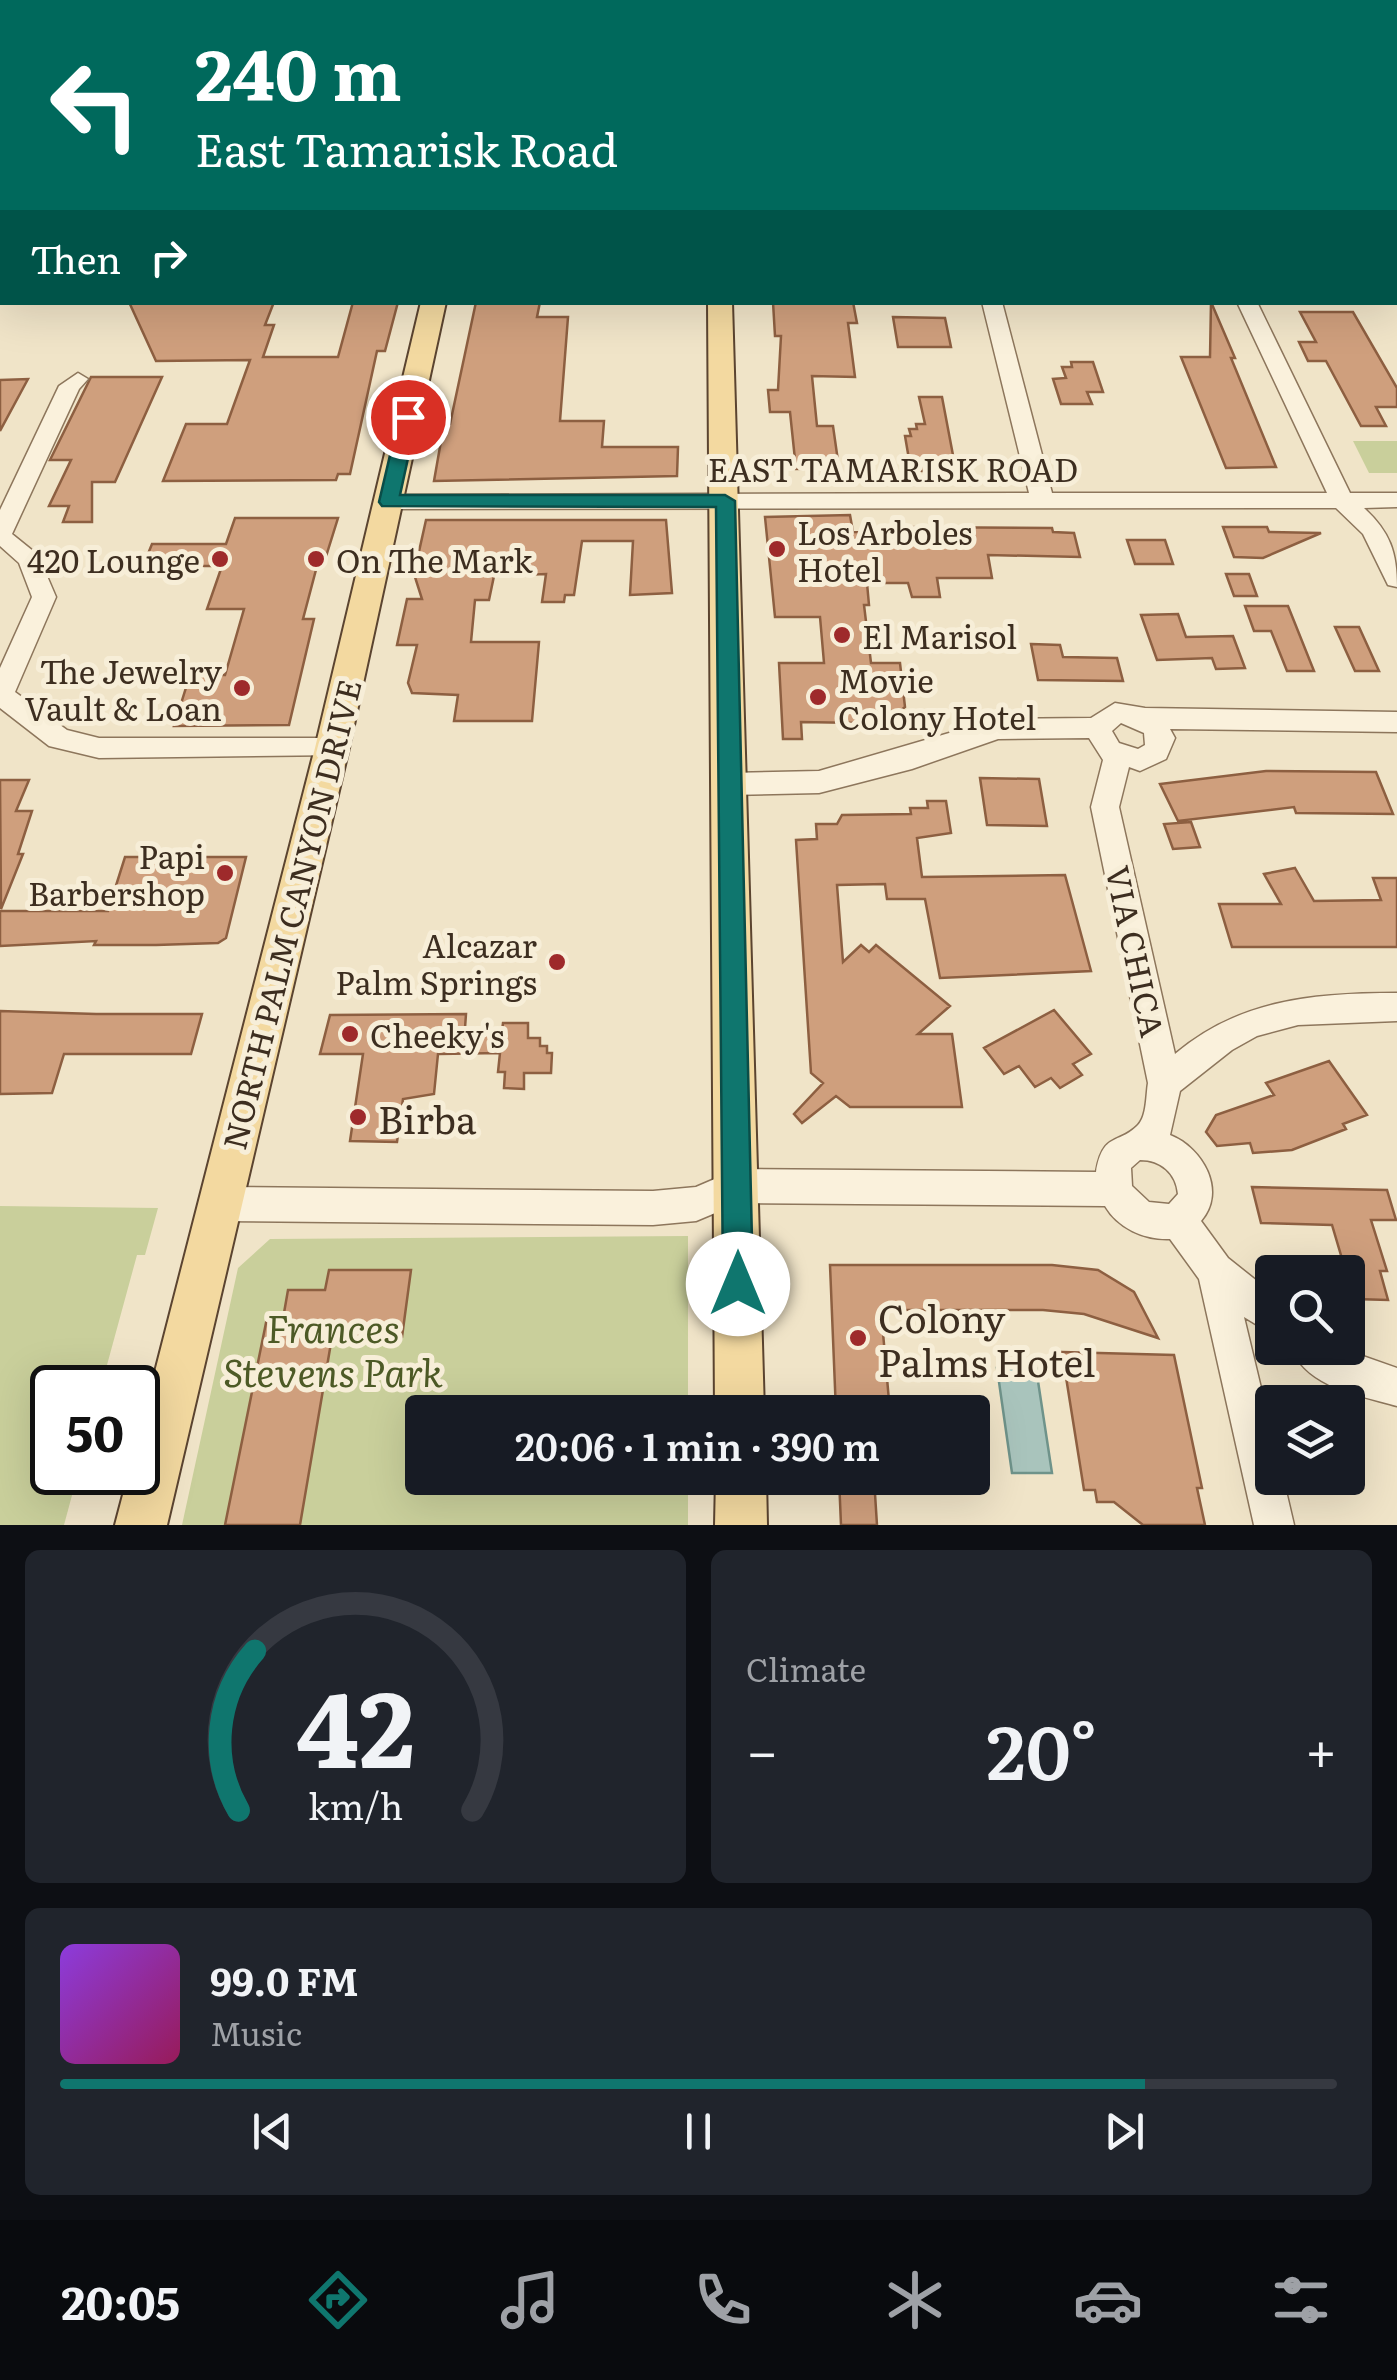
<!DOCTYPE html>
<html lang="en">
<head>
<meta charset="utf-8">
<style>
  body { margin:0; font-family:Literata,serif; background:#20242c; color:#f1f3f6; height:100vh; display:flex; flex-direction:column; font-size:38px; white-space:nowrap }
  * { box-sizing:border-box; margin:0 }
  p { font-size:32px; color:#9ea1a6 }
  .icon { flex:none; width:55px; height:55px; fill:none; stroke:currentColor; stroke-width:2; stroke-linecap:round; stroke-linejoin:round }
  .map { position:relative; height:1525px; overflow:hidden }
  .side { display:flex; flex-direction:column; gap:25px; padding:25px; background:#0d0f14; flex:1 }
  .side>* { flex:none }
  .guide { position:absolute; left:0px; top:0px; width:1398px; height:305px; box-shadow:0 10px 40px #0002; background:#00695c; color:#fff; overflow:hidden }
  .buttons { position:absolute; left:1255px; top:1255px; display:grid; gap:20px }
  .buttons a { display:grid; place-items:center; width:110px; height:110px; border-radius:10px; background:#171b24; box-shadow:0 10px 40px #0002; font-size:50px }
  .speed { position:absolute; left:30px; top:1365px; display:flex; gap:20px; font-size:50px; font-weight:700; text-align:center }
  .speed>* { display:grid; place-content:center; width:130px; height:130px; border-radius:50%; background:#171b24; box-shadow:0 10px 40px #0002; line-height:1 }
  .speed .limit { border:5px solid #111; border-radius:15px; background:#fff; color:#111 }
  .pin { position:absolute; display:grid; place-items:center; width:85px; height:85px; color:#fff; margin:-42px; border:5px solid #fff; border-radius:50%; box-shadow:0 2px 10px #0007 }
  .me { position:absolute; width:110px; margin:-55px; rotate:0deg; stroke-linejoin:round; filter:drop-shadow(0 0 8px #0008) }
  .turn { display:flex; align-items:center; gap:35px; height:210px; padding:0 30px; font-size:45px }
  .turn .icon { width:130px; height:130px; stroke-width:2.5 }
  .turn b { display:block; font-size:70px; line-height:85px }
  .then { display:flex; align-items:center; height:95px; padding:0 30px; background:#0003; gap:20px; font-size:38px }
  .big { font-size:75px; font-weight:600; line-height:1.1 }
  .side .tile { flex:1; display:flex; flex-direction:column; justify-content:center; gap:15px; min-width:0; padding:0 35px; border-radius:15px; background:#20242c }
  .side .dial { align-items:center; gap:0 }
  .dial svg { height:260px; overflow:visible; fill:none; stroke:#363941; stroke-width:7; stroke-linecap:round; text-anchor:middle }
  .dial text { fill:#f1f3f6; stroke:none }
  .song { display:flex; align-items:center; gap:30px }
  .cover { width:120px; height:120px; border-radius:15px; background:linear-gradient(135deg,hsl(270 70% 55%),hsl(330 70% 35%)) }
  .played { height:10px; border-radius:5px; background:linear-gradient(90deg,#0f766e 85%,#363941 85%) }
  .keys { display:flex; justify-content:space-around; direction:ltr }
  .heat { display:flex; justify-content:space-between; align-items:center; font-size:55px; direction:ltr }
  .side .tiles { flex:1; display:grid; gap:25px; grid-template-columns:1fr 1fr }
  .tile:last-child { grid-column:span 2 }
  .trip { position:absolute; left:405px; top:1395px; width:585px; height:100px; border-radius:10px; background:#171b24; box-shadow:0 10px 40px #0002; font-weight:600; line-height:100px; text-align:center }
  .tab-bar { display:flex; height:160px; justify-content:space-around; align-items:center; background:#090b0e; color:#9ea1a6 }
  .tab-bar .icon { width:70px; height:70px }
  .tab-bar .on { color:#0f766e }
  .tab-bar b { font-size:45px; color:#f1f3f6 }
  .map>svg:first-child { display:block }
  .green { fill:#c9cf9b }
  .water { fill:#a9c4bc; stroke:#6f938a; stroke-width:2.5 }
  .building { fill:#cf9f7d; stroke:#8d5f41; stroke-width:2.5 }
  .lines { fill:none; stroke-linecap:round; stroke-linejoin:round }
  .minor-casing { stroke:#8d765c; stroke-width:3 }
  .major-casing { stroke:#5b4430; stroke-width:4 }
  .minor { fill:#faf1dc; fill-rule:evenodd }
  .major { fill:#f3d9a0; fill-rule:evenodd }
  .route { fill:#0f766e; stroke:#0a4d48; stroke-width:2.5 }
  .poi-dot { fill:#9e2a2b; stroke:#f7eed8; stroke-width:4 }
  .labels { text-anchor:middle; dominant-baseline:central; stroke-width:10; stroke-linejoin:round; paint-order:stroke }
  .street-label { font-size:32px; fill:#3d2e20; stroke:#f7eed8 }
  .poi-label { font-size:32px; fill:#3d2e20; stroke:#f7eed8; text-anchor:start }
  .near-poi-label { font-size:38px; fill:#3d2e20; stroke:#f7eed8; text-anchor:start }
  .near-park-label { font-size:38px; font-style:italic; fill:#4d5a26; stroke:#f7eed8 }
</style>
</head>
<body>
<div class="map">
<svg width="1397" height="1525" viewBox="0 0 1397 1525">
  <rect width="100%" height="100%" fill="#f0e4c8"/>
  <path class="green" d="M1353,441h44v32h-28z
    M0,1206l158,2 -13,47h-8l-36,132 -49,1v84l26,1 -14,52h-64z
    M688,1236v176h-266v66h266v47h-506l56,-257 32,-29z"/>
  <path class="water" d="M997,1368h39l16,105h-40z"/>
  <path class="building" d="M129,302h145l-9,23h9l-11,32h75l15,-55h45l-13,49h-8l-27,123h-12l-2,6 -173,1 23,-57h41l23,-64 -94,1z
    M476,302h64l-3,15h31l-8,104h44l-2,26h76l-1,29 -243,5 10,-57h6z
    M773,302h80l4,21h-9l7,54 -43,-1 5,50h16l6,42 -43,1 -6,-57h-20l-2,-22h10l3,-54h-6z
    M1211,302l24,56h-4l45,109 -50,1 -45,-111h29z
    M1300,312h53l44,76v19h-21l10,19h-25l-35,-65h-18l-9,-19h17z
    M893,317l52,1 6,29h-53z
    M1071,362h22l10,30h-16l5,12h-31l-8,-25 13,-1 -4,-11h10z
    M91,377h71l-47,105h-23v40h-29l6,-16h-20l22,-46h-21z
    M28,379l-28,52v-51z
    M919,397h23l14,74h-45l-6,-35h6l-2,-7h8l-1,-5h9z
    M850,515l3,17 47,1 -1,-6 153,1 1,4 21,1 6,24 -92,-2 4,23h-55l3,19h-28l-4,-14h-41l2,22h-5l7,58h29l5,44 -5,4h-42l1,12 -58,-1 1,17h-19l-4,-76h45l-4,-46h-45l-10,-100z
    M235,518h103l-15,48h-6l-14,53h11l-25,106 -115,1 16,-51h35l19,-66h-37l15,-43h-79l9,-22h74z
    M426,520h240l6,73 -42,2 3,-54h-51l-8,54h-9l-1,7h-22l4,-28 -52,2 -5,24h-14l-4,42h68l-7,79h-78l4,-26 -46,-2 -4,-10 9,-38h-20l10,-46h15l-8,-25z
    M1223,527h44l2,5 52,1 -58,25 -29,-1z
    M1127,540h38l8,24h-38z
    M1226,574h23l8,22h-23z
    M1245,606h43l26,65h-27l-16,-40h-17z
    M1178,614l8,23 47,-1 12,32 -29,1 -4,-11 -55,2 -16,-45z
    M1335,627h24l20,44h-24z
    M1031,644l29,1 3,12 54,1 6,23 -85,-1z
    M1266,771l110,1 17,42 -97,-1 -2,-6 -116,14 -18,-37z
    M980,778l59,1 8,47 -60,-1z
    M0,780h29l-13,31h16l-14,43h5l-22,55z
    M927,801h19l5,32 -34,5 5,39 143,-2 26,96 -151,7 -15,-79h-38l-2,-15 -48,1 6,77 18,-17 8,7 7,-7 74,61 -32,28h34l10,73h-112l-14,-11 -34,27 -8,-9 29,-31 -12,-10 -15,-233 21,-1 -1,-15h21l5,-9 69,-1 -1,-6h18z
    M1191,822l9,25 -27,2 -9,-25z
    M125,857h121l-20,81 -8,5 -62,2h-62l2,-4 -96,5v-35h108z
    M1295,868l19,33 67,-1 -8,-22h24v69h-165l-13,-43h62l-17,-30z
    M1054,1010l37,44 -18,10 9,11 -22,13 -9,-10 -16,9 -16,-21 -15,8 -20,-26z
    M0,1011l96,3h106l-11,40h-127l-12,39 -52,1z
    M466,1014l-1,14 37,3 1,-8h25v15h12v8h7v7h5l-1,20h-27v16l-20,-1 1,-16h-7l2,-19 -62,1 -4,40 -31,5 -6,43 -47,-1 13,-87h-43l10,-39z
    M1329,1061l38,54 -24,9 3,5 -54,21 -39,3 -3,-10 -33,3 -11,-14 10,-17 58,-20 -8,-12z
    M1252,1187l135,3 9,30h-25l16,51h-7l8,29 -34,-1 -22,-74 -71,-2z
    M830,1265h222l46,5 36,22 24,46 -74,-24 -41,-4h-162l9,102h-54z
    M329,1270h82l-9,67h-70l-32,188h-75l43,-212h16l4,-23h37z
    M1062,1352l112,3 28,133h-5l8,37h-62l-29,-23h-17l-2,-12h-11z
    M839,1478h35l3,47h-36z"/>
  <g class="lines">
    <defs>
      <path id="minor" d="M908,0h14l1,2h-14z
        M0,21h2v8h-2z
        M1395,86h2v10h-2z
        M1395,121l2,1v12l-2,-1z
        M0,143h2v10h-2z
        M0,242l2,1v11h-2z
        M982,302h20l50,191h275l-90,-191h20l93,191h47v14l-33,1c26,24 33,44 33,79l-9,-2 -25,-51 -27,-26 -947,1 -12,-7 12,-7 640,-2z
        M78,373l10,6 -9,10 -67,145 26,21 18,42 -41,95 52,38 32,8h233l10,3 4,7 -4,7 -243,3 -50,-12 -49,-38v-40l32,-71 -13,-34 -19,-17v-36l59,-124z
        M1115,703l30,5 252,4v20l-227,-3 5,9 -9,21 -26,12 -11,-4 -10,40 56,247c65,-55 140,-61 222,-61v28l-99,4 -41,11 -25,14 -52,41 -10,44c33,13 57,56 31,86l27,37 44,35v41l-28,-17 28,117v44h11l11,47h-40l-55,-246 -29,-40c-26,1 -52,-11 -65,-33l-366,-3 -43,18 -43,4 -434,-4 -12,-5 -6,-12 6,-12 12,-5 434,4 43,-4 42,-18 358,3c7,-41 23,-27 42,-47 9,-9 8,-31 10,-42l-57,-276 12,-47 -14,-22 -91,1 -86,30 -93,24 -89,2 -10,-3 -4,-8 4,-8 10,-3 89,-2 178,-52 94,-1zM1121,723l23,10 1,12 -7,4 -19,-6 -7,-12zM1140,1160c21,0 36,13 38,34l-9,10 -20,-2 -17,-16 -1,-18z
        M1291,1348h49l57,20v38c-38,-11 -89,-18 -106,-58z"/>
      <path id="major" d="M496,0h18v2h-18z
        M705,0h18v2h-18z
        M421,302h25l-97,446 -182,777h-52l14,-53h9v-34l177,-690z
        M708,302h24l32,1110h-49z
        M716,1478h50l1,47h-52z"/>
    </defs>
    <use href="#minor" class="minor-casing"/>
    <use href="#major" class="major-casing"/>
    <use href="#minor" class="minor"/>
    <use href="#major" class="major"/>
  </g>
  <path class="route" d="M408,412l9,5 -17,78h325l10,6 18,783 -5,10 -10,5 -11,-5 -4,-10 -7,-777 -334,-1 -3,-4 20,-85z"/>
  <g class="poi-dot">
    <circle cx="777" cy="549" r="10"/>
    <circle cx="220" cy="559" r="10"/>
    <circle cx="316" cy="559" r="10"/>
    <circle cx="842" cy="635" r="10"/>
    <circle cx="242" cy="688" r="10"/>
    <circle cx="818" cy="697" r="10"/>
    <circle cx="225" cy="873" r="10"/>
    <circle cx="557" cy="962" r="10"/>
    <circle cx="350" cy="1034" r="10"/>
    <circle cx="358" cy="1117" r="10"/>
    <circle cx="858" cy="1338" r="10"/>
  </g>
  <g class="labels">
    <g class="street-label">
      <text x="893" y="468">EAST TAMARISK ROAD</text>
      <text transform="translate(290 914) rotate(-76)">NORTH PALM CANYON DRIVE</text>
      <text transform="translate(1137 951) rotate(78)">VIA CHICA</text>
    </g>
    <g class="poi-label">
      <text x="797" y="531">Los Arboles<tspan x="797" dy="37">Hotel</tspan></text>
      <text x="200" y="559" text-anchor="end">420 Lounge</text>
      <text x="336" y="559">On The Mark</text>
      <text x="862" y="635">El Marisol</text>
      <text x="222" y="670" text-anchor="end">The Jewelry<tspan x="222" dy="37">Vault &amp; Loan</tspan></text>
      <text x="838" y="679">Movie<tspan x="838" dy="37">Colony Hotel</tspan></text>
      <text x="205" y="855" text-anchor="end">Papi<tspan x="205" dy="37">Barbershop</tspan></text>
      <text x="537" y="944" text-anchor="end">Alcazar<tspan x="537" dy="37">Palm Springs</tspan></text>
      <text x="370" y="1034">Cheeky's</text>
    </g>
    <g class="near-poi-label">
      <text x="378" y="1117">Birba</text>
      <text x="878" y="1316">Colony<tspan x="878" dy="44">Palms Hotel</tspan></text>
    </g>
    <g class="near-park-label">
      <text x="333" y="1326">Frances<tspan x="333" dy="44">Stevens Park</tspan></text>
    </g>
  </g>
</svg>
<div class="buttons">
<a><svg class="icon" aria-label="search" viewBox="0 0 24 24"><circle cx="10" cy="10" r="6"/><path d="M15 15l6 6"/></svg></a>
<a><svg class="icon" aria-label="layers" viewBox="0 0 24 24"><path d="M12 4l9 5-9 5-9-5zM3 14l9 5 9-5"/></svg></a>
</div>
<div class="speed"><div class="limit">50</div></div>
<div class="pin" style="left:408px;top:417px;background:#d93025"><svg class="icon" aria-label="arrive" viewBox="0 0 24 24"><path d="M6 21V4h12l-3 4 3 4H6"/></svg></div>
<svg class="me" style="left:738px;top:1284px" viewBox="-20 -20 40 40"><circle r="19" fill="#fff"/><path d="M0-13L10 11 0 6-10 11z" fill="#0f766e"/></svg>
<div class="trip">20:06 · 1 min · 390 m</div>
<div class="guide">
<div class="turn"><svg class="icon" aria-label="left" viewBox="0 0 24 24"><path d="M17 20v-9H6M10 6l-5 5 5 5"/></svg><div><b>240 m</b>East Tamarisk Road</div></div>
<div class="then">Then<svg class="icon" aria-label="right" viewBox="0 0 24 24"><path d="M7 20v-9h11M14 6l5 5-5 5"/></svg></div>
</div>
</div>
<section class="side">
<div class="tiles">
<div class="tile dial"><svg viewBox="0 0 100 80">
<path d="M14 69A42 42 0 1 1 86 69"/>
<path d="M14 69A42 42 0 0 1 19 20" stroke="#0f766e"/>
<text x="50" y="56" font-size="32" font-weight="700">42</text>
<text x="50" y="72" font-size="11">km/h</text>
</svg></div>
<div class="tile"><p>Climate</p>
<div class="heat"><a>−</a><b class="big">20°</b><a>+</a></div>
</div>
<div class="tile">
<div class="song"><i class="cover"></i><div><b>99.0 FM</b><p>Music</p></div></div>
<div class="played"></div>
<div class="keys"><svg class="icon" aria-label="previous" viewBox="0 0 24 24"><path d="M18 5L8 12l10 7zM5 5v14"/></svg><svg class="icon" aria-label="pause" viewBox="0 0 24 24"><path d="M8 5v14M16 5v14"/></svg><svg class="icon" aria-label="next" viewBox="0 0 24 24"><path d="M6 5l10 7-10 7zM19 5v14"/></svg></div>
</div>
</div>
</section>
<nav class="tab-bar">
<b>20:05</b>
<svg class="icon on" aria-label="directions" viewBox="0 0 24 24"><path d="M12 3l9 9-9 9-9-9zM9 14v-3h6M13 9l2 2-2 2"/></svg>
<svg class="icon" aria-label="music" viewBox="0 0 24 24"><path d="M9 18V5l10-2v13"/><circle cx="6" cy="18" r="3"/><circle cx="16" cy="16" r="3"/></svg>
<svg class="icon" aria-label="phone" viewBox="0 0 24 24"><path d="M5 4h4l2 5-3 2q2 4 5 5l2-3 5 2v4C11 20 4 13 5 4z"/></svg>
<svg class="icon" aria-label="climate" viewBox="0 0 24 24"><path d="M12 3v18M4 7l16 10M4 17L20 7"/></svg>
<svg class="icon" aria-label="car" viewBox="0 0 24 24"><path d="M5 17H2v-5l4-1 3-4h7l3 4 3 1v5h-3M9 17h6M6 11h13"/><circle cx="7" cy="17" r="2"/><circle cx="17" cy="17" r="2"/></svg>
<svg class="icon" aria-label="filters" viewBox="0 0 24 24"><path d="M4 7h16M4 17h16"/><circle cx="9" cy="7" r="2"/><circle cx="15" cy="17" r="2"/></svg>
</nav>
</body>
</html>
